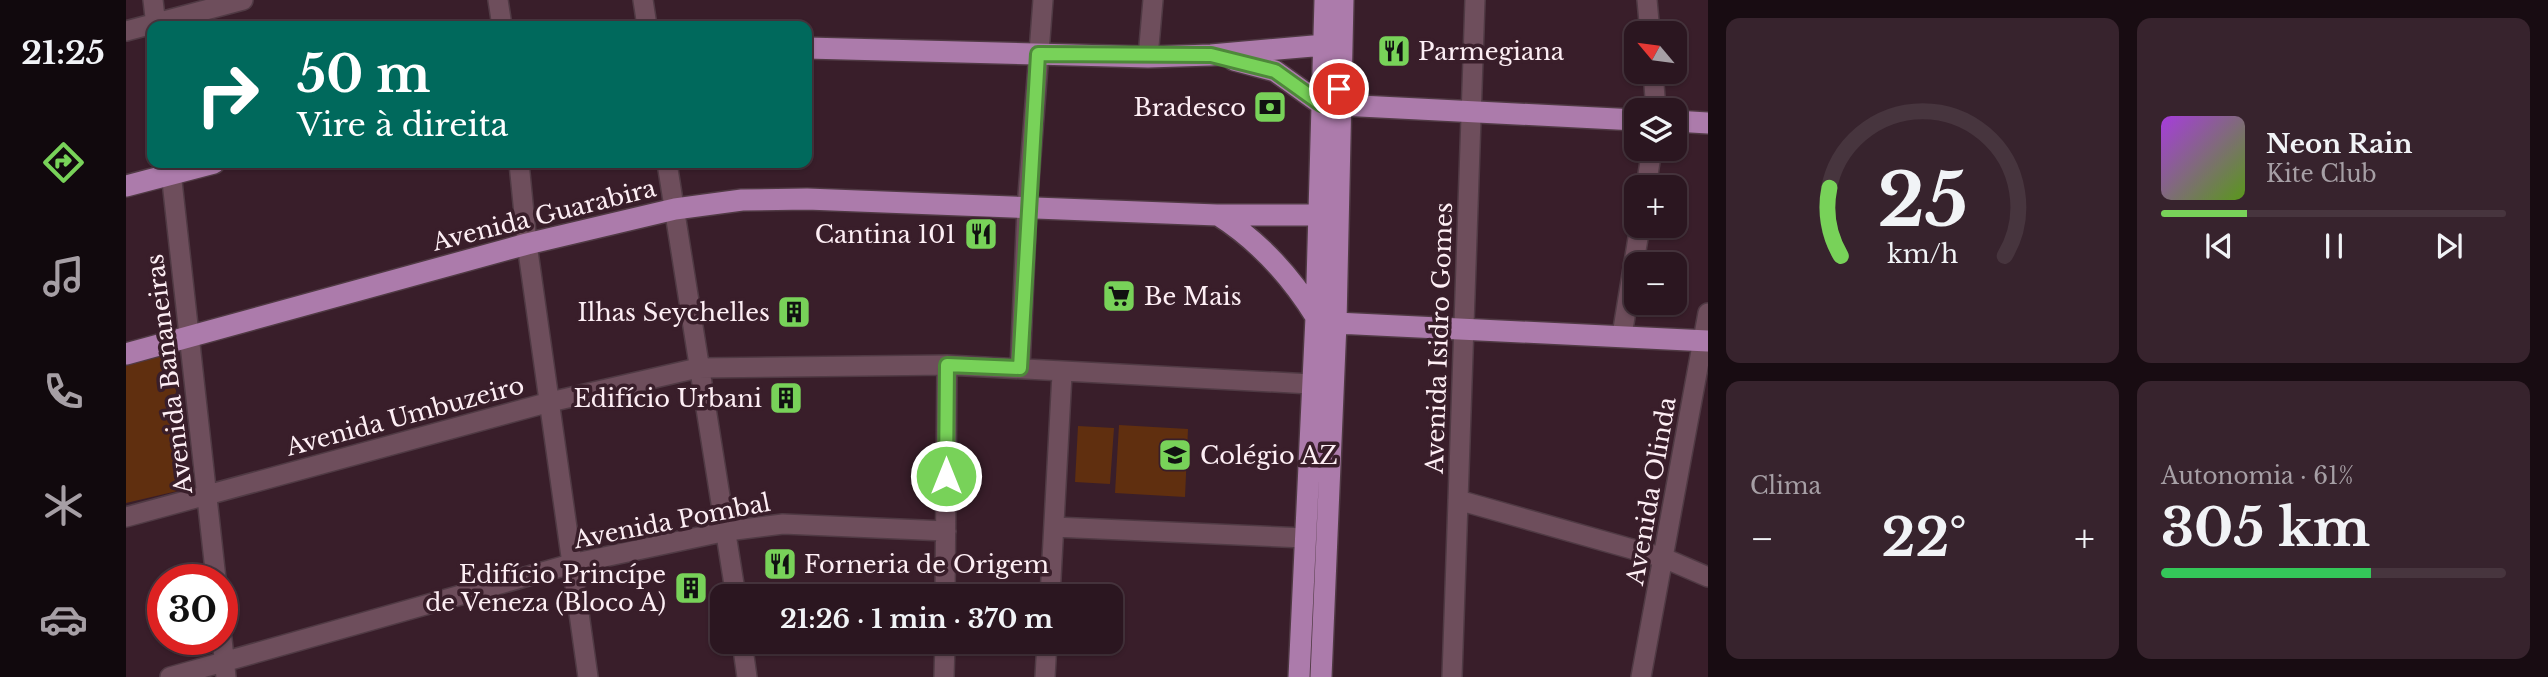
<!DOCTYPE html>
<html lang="pt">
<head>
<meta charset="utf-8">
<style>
  body { margin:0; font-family:"Libre Baskerville",serif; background:#37232d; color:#f1f3f6; height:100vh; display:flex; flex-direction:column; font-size:26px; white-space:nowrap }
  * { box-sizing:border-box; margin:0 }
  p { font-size:23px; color:#a69fa5 }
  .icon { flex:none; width:38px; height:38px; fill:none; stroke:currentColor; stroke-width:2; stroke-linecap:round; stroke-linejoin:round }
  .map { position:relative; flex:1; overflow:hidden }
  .details { display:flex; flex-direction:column; gap:18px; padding:18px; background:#180c12; width:840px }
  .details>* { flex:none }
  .hud { position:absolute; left:21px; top:21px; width:665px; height:147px; border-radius:14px; box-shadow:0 2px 5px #0004,0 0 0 2px #47353e; background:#00695c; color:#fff; overflow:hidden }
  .needle { width:46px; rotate:299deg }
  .buttons { position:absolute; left:1498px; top:21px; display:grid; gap:14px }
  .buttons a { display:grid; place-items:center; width:63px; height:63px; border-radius:14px; background:#2b1620; box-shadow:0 2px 5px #0004,0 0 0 2px #47353e; font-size:35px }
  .speed { position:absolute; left:21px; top:564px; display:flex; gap:14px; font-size:35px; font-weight:700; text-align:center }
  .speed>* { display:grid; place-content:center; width:91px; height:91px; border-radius:50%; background:#2b1620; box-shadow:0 2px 5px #0004,0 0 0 2px #47353e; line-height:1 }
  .speed .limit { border:10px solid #d22; background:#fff; color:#111 }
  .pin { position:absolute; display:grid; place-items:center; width:60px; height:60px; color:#fff; margin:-30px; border:4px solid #fff; border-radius:50%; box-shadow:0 2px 7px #0007 }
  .me { position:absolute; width:77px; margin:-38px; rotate:0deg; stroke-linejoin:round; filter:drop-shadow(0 0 5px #0008) }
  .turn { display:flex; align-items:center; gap:24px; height:147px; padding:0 35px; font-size:32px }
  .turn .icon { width:91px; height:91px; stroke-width:2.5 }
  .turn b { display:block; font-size:49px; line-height:60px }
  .big { font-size:52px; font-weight:800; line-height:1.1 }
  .details .card { flex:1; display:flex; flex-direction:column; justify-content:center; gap:10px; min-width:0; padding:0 24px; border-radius:14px; background:#37232d }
  .details .dial { align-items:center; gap:0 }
  .dial svg { height:182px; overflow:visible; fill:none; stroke:#47353e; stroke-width:7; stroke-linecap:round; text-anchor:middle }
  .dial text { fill:#f1f3f6; stroke:none }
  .song { display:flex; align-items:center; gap:21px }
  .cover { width:84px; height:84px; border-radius:10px; background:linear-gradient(135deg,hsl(280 70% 55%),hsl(90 70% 35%)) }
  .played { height:7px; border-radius:4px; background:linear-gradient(90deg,#78d259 25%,#47353e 25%) }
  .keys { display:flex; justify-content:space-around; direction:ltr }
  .heat { display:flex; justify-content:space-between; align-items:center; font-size:38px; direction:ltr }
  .charge { height:10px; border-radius:5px; background:linear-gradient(90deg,#34c759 61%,#47353e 0) }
  .details .tiles { flex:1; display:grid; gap:18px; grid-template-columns:repeat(2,1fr) }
  .trip { position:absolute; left:584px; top:584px; width:413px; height:70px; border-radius:14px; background:#2b1620; box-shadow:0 2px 5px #0004,0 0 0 2px #47353e; font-weight:800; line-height:70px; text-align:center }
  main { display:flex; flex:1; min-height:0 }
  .tab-bar { display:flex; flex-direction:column; width:126px; justify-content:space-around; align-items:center; background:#11090d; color:#a69fa5 }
  .tab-bar .icon { width:49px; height:49px }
  .tab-bar .on { color:#78d259 }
  .tab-bar b { font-size:32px; color:#f1f3f6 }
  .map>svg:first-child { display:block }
  .green { fill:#602f0f }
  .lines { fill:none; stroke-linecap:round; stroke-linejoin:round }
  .minor-casing { stroke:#503a44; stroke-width:22 }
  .major-casing { stroke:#503a44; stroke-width:24 }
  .minor { stroke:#6e4e5c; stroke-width:19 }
  .major { stroke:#ac7bab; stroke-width:21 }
  .route-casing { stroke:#4e883a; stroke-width:18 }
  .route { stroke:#78d259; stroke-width:12 }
  .labels { text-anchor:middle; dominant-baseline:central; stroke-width:7; stroke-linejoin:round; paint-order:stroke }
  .poi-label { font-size:24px; fill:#fdeef4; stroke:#391e2a; text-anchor:end }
  .street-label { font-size:24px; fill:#fdeef4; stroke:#391e2a }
</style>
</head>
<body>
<main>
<nav class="tab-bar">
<b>21:25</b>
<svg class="icon on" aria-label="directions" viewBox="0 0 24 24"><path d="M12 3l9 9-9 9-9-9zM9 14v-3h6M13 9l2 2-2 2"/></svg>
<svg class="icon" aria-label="music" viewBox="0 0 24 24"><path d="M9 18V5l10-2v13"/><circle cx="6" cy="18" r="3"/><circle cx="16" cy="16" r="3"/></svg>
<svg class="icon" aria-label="phone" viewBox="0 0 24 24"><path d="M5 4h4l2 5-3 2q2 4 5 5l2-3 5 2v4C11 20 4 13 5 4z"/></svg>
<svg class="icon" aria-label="climate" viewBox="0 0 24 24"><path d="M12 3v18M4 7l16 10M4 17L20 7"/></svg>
<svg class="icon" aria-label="car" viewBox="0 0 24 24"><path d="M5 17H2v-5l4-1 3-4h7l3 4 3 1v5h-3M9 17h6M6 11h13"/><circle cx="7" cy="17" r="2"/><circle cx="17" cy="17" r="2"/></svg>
</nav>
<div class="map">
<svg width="1582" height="677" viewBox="0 0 1582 677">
  <rect width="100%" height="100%" fill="#391e2a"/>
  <path class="green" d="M46,351l14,138 -60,14v-141z
    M993,425l69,4 -3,68 -70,-4z
    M952,426l36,2 -4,56 -35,-2z"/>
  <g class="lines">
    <defs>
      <path id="minor" d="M27,0l3,26
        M372,0l4,26
        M517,0l4,26
        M1521,0l3,33
        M0,31l117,-31
        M1022,57l5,-57
        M1527,72l3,38
        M44,163l46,416
        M393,163l8,81 61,433
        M541,163l69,434
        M1520,187l6,-38
        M1496,335l18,-109
        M894,368l7,-160 16,-208
        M1332,500l206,58 44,19
        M0,517l424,-115 148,-34 249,-3 364,19
        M928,527l251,11
        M819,597l2,-232
        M924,597l12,-223
        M96,639l4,38
        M616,642l5,35
        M44,677l401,-113 156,-33 56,-7 163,7
        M818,677l1,-35
        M919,677l2,-35
        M1326,677l23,-677
        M1515,677l67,-364"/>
      <path id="major" d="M681,48l341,9 63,-2 125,-11
        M1108,60l41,11 46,33 315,16
        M1549,121l33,2
        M0,186l88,-23
        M1092,215c41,26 72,60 98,102l20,6 372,18
        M0,354l401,-110 148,-35 67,-9 65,-1 410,16h100
        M1173,677l17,-360 9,-317
        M1195,677l15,-354 7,-323"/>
    </defs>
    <use href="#minor" class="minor-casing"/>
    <use href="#major" class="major-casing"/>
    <use href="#minor" class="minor"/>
    <use href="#major" class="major"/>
  </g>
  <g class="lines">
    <defs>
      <path id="route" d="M820,476l1,-111 73,3 18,-314 173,1 64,16 46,33 18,2v-17"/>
    </defs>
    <use href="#route" class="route-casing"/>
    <use href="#route" class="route"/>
  </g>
  <defs>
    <symbol id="restaurant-square" viewBox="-11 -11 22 22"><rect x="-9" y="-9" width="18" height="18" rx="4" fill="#78d259" stroke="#391e2a"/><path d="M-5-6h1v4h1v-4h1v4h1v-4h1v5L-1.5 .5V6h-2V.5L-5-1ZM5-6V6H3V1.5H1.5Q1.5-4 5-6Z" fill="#111"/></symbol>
    <symbol id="bank-square" viewBox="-11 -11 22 22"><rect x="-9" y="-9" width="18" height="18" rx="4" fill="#78d259" stroke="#391e2a"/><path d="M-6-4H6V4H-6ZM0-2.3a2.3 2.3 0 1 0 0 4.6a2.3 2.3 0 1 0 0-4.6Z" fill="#111"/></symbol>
    <symbol id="supermarket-square" viewBox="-11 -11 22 22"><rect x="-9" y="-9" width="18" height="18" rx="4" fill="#78d259" stroke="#391e2a"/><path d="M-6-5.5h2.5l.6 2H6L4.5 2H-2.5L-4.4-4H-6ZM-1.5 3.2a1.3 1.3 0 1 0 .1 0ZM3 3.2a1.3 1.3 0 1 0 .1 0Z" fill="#111"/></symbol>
    <symbol id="building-square" viewBox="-11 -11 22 22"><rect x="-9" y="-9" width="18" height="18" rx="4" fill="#78d259" stroke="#391e2a"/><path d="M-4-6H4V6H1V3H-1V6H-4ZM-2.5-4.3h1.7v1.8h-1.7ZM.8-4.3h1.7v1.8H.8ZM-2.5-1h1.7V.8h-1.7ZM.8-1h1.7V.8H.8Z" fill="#111"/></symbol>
    <symbol id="school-square" viewBox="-11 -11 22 22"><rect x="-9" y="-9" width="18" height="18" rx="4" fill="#78d259" stroke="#391e2a"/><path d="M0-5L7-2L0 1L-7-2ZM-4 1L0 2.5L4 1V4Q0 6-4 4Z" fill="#111"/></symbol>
  </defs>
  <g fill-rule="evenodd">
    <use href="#restaurant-square" x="1249" y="32" width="38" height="38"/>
    <use href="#bank-square" x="1125" y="88" width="38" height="38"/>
    <use href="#restaurant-square" x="836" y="215" width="38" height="38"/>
    <use href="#supermarket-square" x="974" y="277" width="38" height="38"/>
    <use href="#building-square" x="649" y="293" width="38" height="38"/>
    <use href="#building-square" x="641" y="379" width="38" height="38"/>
    <use href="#school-square" x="1030" y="436" width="38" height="38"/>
    <use href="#restaurant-square" x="635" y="545" width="38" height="38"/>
    <use href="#building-square" x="546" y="569" width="38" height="38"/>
  </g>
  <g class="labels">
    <g class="poi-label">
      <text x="1292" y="51" text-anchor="start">Parmegiana</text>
      <text x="1120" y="107">Bradesco</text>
      <text x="830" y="234">Cantina 101</text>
      <text x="1018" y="296" text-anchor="start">Be Mais</text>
      <text x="644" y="312">Ilhas Seychelles</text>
      <text x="636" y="398">Edifício Urbani</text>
      <text x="1074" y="455" text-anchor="start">Colégio AZ</text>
      <text x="678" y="564" text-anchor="start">Forneria de Origem</text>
      <text x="540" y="574">Edifício Princípe<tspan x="540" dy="28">de Veneza (Bloco A)</tspan></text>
    </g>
    <g class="street-label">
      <text transform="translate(418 215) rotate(-14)">Avenida Guarabira</text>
      <text transform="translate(1313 338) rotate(-88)">Avenida Isidro Gomes</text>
      <text transform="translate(43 374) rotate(-97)">Avenida Bananeiras</text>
      <text transform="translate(279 416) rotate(-15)">Avenida Umbuzeiro</text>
      <text transform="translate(1525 491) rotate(-80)">Avenida Olinda</text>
      <text transform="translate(546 521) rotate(-11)">Avenida Pombal</text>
    </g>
  </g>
</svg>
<div class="buttons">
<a><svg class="needle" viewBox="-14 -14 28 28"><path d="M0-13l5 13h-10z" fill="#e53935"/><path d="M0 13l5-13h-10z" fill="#a69fa5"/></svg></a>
<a><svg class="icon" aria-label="layers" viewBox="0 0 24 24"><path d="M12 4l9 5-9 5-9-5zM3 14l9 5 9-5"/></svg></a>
<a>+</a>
<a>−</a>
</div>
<div class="speed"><div class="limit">30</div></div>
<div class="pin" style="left:1213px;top:89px;background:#d93025"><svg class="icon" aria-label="arrive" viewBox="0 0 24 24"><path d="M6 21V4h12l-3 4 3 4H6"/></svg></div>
<svg class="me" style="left:820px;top:476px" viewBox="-20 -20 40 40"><circle r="17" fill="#78d259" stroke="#fff" stroke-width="3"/><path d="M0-11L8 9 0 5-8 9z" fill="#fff"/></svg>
<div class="trip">21:26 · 1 min · 370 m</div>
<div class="hud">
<div class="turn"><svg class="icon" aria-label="right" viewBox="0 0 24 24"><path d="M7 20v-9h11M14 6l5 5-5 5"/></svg><div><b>50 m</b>Vire à direita</div></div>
</div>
</div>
<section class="details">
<div class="tiles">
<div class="card dial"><svg viewBox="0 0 100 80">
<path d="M14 69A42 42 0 1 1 86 69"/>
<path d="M14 69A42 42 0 0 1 9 39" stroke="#78d259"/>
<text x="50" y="56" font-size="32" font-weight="700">25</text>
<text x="50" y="72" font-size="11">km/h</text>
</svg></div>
<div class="card">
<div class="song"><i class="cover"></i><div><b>Neon Rain</b><p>Kite Club</p></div></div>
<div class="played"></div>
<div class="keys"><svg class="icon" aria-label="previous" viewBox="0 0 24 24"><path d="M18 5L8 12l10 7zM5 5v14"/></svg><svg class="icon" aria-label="pause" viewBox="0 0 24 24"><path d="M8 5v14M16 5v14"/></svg><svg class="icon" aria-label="next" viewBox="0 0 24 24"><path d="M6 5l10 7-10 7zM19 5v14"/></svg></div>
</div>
<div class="card"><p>Clima</p>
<div class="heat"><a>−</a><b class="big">22°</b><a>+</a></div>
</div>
<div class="card"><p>Autonomia · 61%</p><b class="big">305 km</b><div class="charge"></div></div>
</div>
</section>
</main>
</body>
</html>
